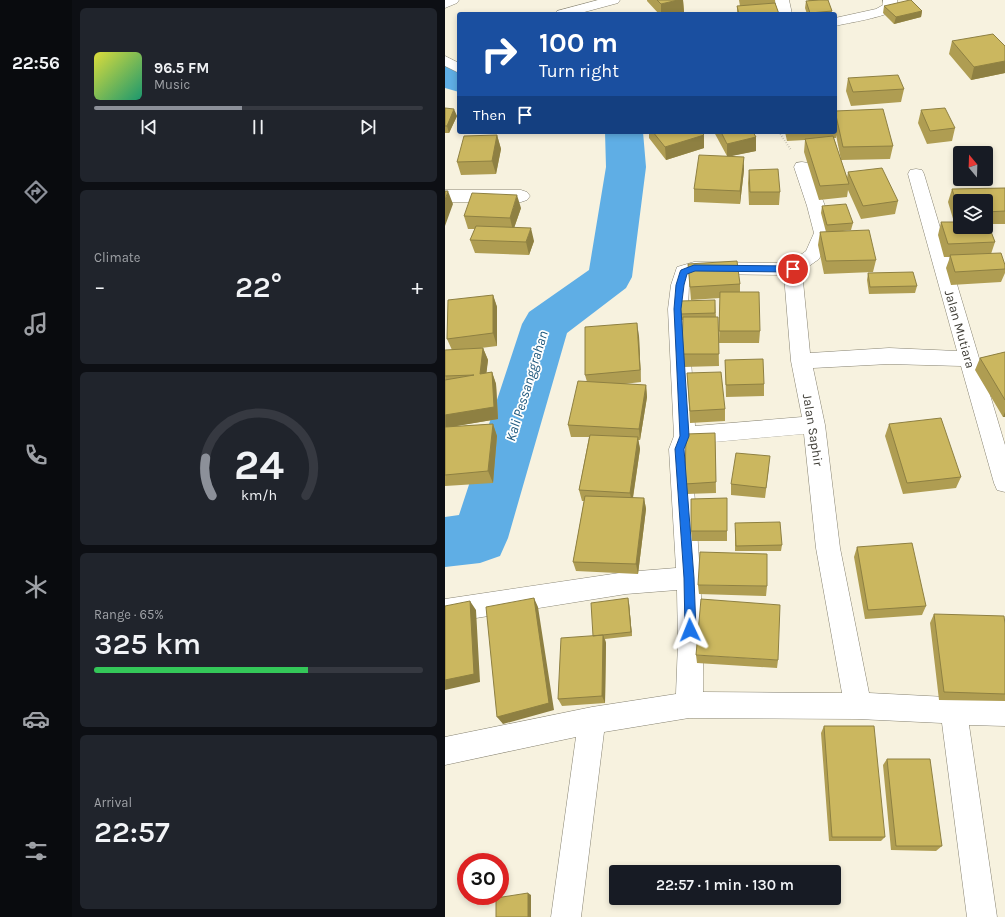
<!DOCTYPE html>
<html lang="en">
<head>
<meta charset="utf-8">
<style>
  body { margin:0; font-family:Karla,sans-serif; background:#20242c; color:#f1f3f6; height:100vh; display:flex; flex-direction:column; font-size:15px; white-space:nowrap }
  * { box-sizing:border-box; margin:0 }
  p { font-size:13px; color:#9ea1a6 }
  .icon { flex:none; width:22px; height:22px; fill:none; stroke:currentColor; stroke-width:2; stroke-linecap:round; stroke-linejoin:round }
  .map { position:relative; flex:1; overflow:hidden }
  .side { display:flex; flex-direction:column; gap:8px; padding:8px; background:#0d0f14; width:373px }
  .side>* { flex:none }
  .top-card { position:absolute; left:12px; top:12px; width:380px; height:122px; border-radius:4px; box-shadow:0 2px 6px #0003; background:#1a4fa0; color:#fff; overflow:hidden }
  .needle { width:26px; rotate:341deg }
  .fabs { position:absolute; left:508px; top:146px; display:grid; gap:8px }
  .fabs a { display:grid; place-items:center; width:40px; height:40px; border-radius:4px; background:#171b24; box-shadow:0 2px 6px #0003; font-size:20px }
  .speed { position:absolute; left:12px; top:853px; display:flex; gap:8px; font-size:20px; font-weight:700; text-align:center }
  .speed>* { display:grid; place-content:center; width:52px; height:52px; border-radius:50%; background:#171b24; box-shadow:0 2px 6px #0003; line-height:1 }
  .speed .limit { border:6px solid #d22; background:#fff; color:#111 }
  .pin { position:absolute; display:grid; place-items:center; width:34px; height:34px; color:#fff; margin:-17px; border:2px solid #fff; border-radius:50%; box-shadow:0 1px 4px #0007 }
  .me { position:absolute; width:44px; margin:-22px; rotate:358deg; stroke-linejoin:round; filter:drop-shadow(0 0 3px #0008) }
  .turn { display:flex; align-items:center; gap:14px; height:84px; padding:0 16px; font-size:18px }
  .turn .icon { width:52px; height:52px; stroke-width:2.5 }
  .turn b { display:block; font-size:28px; line-height:34px }
  .then { display:flex; align-items:center; height:38px; padding:0 16px; background:#0003; gap:8px; font-size:15px }
  .big { font-size:30px; font-weight:600; line-height:1.1 }
  .side .tile { flex:1; display:flex; flex-direction:column; justify-content:center; gap:6px; min-width:0; padding:0 14px; border-radius:6px; background:#20242c }
  .side .dial { align-items:center; gap:0 }
  .dial svg { height:104px; overflow:visible; fill:none; stroke:#363941; stroke-width:7; stroke-linecap:round; text-anchor:middle }
  .dial text { fill:#f1f3f6; stroke:none }
  .song { display:flex; align-items:center; gap:12px }
  .cover { width:48px; height:48px; border-radius:6px; background:linear-gradient(135deg,hsl(60 70% 55%),hsl(160 70% 35%)) }
  .played { height:4px; border-radius:2px; background:linear-gradient(90deg,#8c9099 45%,#363941 45%) }
  .keys { display:flex; justify-content:space-around; direction:ltr }
  .heat { display:flex; justify-content:space-between; align-items:center; font-size:22px; direction:ltr }
  .charge { height:6px; border-radius:3px; background:linear-gradient(90deg,#34c759 65%,#363941 0) }
  .trip { position:absolute; left:164px; top:865px; width:232px; height:40px; border-radius:4px; background:#171b24; box-shadow:0 2px 6px #0003; font-weight:600; line-height:40px; text-align:center }
  main { display:flex; flex:1; min-height:0 }
  .menu { display:flex; flex-direction:column; width:72px; justify-content:space-around; align-items:center; background:#090b0e; color:#9ea1a6 }
  .menu .icon { width:28px; height:28px }
  .menu .active { color:#8c9099 }
  .menu b { font-size:18px; color:#f1f3f6 }
  .map>svg:first-child { display:block }
  .lines { fill:none; stroke-linecap:round; stroke-linejoin:round }
  .river { fill:#5faee5; fill-rule:evenodd }
  .minor-casing { stroke:#878372; stroke-width:1 }
  .path { stroke:#aba799; stroke-width:2; stroke-dasharray:0.5 2; stroke-linecap:butt }
  .minor { fill:#fff; fill-rule:evenodd }
  .wall { fill:#af9d52; fill-rule:evenodd }
  .shaded-wall { fill:#8e8042 }
  .building { fill:#cbb75f; stroke:#8e8042 }
  .route { fill:#1a73e8; stroke:#114b97 }
  .labels { text-anchor:middle; dominant-baseline:central; stroke-width:3.5; stroke-linejoin:round; paint-order:stroke }
  .street-label { font-size:13px; fill:#3f3d36; stroke:#fff }
  .water-label { font-size:14px; font-style:italic; fill:#1f597e; stroke:#fff }
</style>
</head>
<body>
<main>
<nav class="menu">
<b>22:56</b>
<svg class="icon active" aria-label="directions" viewBox="0 0 24 24"><path d="M12 3l9 9-9 9-9-9zM9 14v-3h6M13 9l2 2-2 2"/></svg>
<svg class="icon" aria-label="music" viewBox="0 0 24 24"><path d="M9 18V5l10-2v13"/><circle cx="6" cy="18" r="3"/><circle cx="16" cy="16" r="3"/></svg>
<svg class="icon" aria-label="phone" viewBox="0 0 24 24"><path d="M5 4h4l2 5-3 2q2 4 5 5l2-3 5 2v4C11 20 4 13 5 4z"/></svg>
<svg class="icon" aria-label="climate" viewBox="0 0 24 24"><path d="M12 3v18M4 7l16 10M4 17L20 7"/></svg>
<svg class="icon" aria-label="car" viewBox="0 0 24 24"><path d="M5 17H2v-5l4-1 3-4h7l3 4 3 1v5h-3M9 17h6M6 11h13"/><circle cx="7" cy="17" r="2"/><circle cx="17" cy="17" r="2"/></svg>
<svg class="icon" aria-label="filters" viewBox="0 0 24 24"><path d="M4 7h16M4 17h16"/><circle cx="9" cy="7" r="2"/><circle cx="15" cy="17" r="2"/></svg>
</nav>
<section class="side">
<div class="tile">
<div class="song"><i class="cover"></i><div><b>96.5 FM</b><p>Music</p></div></div>
<div class="played"></div>
<div class="keys"><svg class="icon" aria-label="previous" viewBox="0 0 24 24"><path d="M18 5L8 12l10 7zM5 5v14"/></svg><svg class="icon" aria-label="pause" viewBox="0 0 24 24"><path d="M8 5v14M16 5v14"/></svg><svg class="icon" aria-label="next" viewBox="0 0 24 24"><path d="M6 5l10 7-10 7zM19 5v14"/></svg></div>
</div>
<div class="tile"><p>Climate</p>
<div class="heat"><a>−</a><b class="big">22°</b><a>+</a></div>
</div>
<div class="tile dial"><svg viewBox="0 0 100 80">
<path d="M14 69A42 42 0 1 1 86 69"/>
<path d="M14 69A42 42 0 0 1 9 40" stroke="#8c9099"/>
<text x="50" y="56" font-size="32" font-weight="700">24</text>
<text x="50" y="72" font-size="11">km/h</text>
</svg></div>
<div class="tile"><p>Range · 65%</p><b class="big">325 km</b><div class="charge"></div></div>
<div class="tile"><p>Arrival</p><b class="big">22:57</b></div>
</section>
<div class="map">
<svg width="560" height="917" viewBox="0 0 560 917">
  <rect width="100%" height="100%" fill="#f7f2df"/>
  <g class="lines">
    <path class="river" d="M0,61l14,4v27l-14,-4z
      M160,132h38l3,35 -14,110 -6,11 -59,45 -59,205 -8,18 -20,7 -35,4v-50l14,-2 63,-191 7,-12 60,-42 17,-103z"/>
    <defs>
      <path id="minor" d="M0,0h14l-2,3 -12,5z
        M153,0h22l-2,3 -41,11h-22l2,-3z
        M330,0h14l3,14h-14z
        M438,0h14c0,3 1,7 -2,9 -7,8 -48,14 -60,17v-8l41,-9 7,-4z
        M0,56l14,7v10l-14,-7z
        M357,162l6,1 2,4 15,39 7,27 -13,26 -17,12 8,82 79,-5 68,3 -49,-177 2,-4 6,-1 6,1 2,4 81,271v47l-8,-2 -3,-7 -33,-117 -72,-2 -76,4 12,57 15,123 29,145 136,7v26l-36,-1 28,192h-30l-25,-194 -84,-4 -169,-1 -85,14 -23,185h-30l25,-180 -131,28v-28l147,-30 84,-13 2,-51 -1,-53 -51,4 -181,29v-24l181,-27 50,-4 -7,-119 5,-13 -6,-127 3,-24 6,-18 17,-5 95,1 17,-12 8,-18 -7,-27 -13,-39 2,-4zM251,274l88,1 7,86 11,56 -107,9 -7,-117 1,-24 3,-9zM359,434l12,114 26,145 -139,-1c1,-82 -6,-162 -12,-243l2,-5z
        M0,190h76l6,2 3,4 -3,4 -6,2h-76z"/>
    </defs>
    <use href="#minor" class="minor-casing"/>
    <path class="path" d="M334,132l12,18"/>
    <use href="#minor" class="minor"/>
  </g>
  <path class="wall" d="M202,0h36l1,12 -10,2h-15l-12,-13z
    M294,0h36v3l4,11h-42v-8h3z
    M363,0h28h-8l4,11 -1,3h-24l-2,-6 1,-7h3z
    M439,6l38,5 -1,6 -27,7 -11,-11z
    M507,41l53,5v27l-34,7 -22,-26z
    M403,78l56,11 -3,13 -50,4 -5,-15z
    M0,108l12,8 -8,17h-4z
    M476,110l34,18 -3,13 -25,3 -9,-21z
    M390,111l58,35 -3,13 -49,1 6,18 1,-6 50,29 -3,13 -34,5 -13,-29 -1,7 -28,3 -15,-48 1,-12 -18,1 -2,-9h50zM391,135l5,25 -7,-22h2z
    M204,132h52l3,16 -38,12 -17,-22z
    M269,132h39l3,5v14l-26,5 14,14 -4,34 -46,-2v-13l33,-33z
    M52,135l4,14 -5,25 -35,1 -4,-13z
    M304,170l31,22 -1,13h-30l-1,-22z
    M560,188v36h-17l7,18 -4,12 14,11v8l-4,9 -50,3 -5,-17 4,-11h-6l-6,-22 3,-13h13l-6,-20 4,-13zM515,201h26v26h-26z
    M377,206l31,17 -2,7 -8,1 33,29 -3,12 -49,2 -6,-29 2,-13h6l-5,-19z
    M76,208l-7,20 20,13 -5,14 -54,-2 -5,-13 5,-11h-7l-4,-13z
    M243,264l52,20v8l20,39 -1,12h-40l1,-45 -29,2z
    M423,273l49,13 -2,7 -46,1 -2,-14z
    M48,295l4,12v39l-24,3 10,-1 5,12 -2,13 6,-1 4,12 2,35 -49,8 44,-3 4,12 -4,47 -48,3v-136h7l-5,-11z
    M270,300l1,17h2l1,49 -36,1 -1,-13 1,-34h-2l-1,-6z
    M194,336l2,46 -17,2 22,1 1,12 -7,43h-2l2,9 -7,49h11l2,11 -8,65 -62,-3 -3,-9 11,-61h-2l-3,-11 10,-53h-18l-3,-12 19,-43 -2,-7z
    M560,352v65h-2l-28,-47 5,-12z
    M280,360l39,24v12l-38,1z
    M242,373l38,36v12l-35,2z
    M444,424l72,53 -5,11 -53,6 -18,-58z
    M270,433l1,60 -30,1 -1,-10z
    M324,467l-4,31 -34,-3v-11z
    M282,498v43h-35l-1,-10z
    M290,528l47,17 -1,6h-46z
    M412,547l69,59 -4,9 -57,4 -11,-62z
    M253,585l69,1 -1,10 -67,-2z
    M184,603l3,33 -27,3 1,4 -1,60 -43,3 -4,-7 35,-63z
    M489,614l71,10v77l-66,-1 -9,-77z
    M251,655l82,5 -1,8 -80,-5z
    M379,726l61,111 -4,4h-52l-8,-108z
    M442,759l55,87 -6,5 -45,-1 -8,-85z"/>
  <path class="shaded-wall" d="M233,0h5l1,12 -10,2h-13v-10z
    M477,11l-1,6 -27,7 2,-7z
    M560,61v12l-34,7 3,-13z
    M9,109l3,7 -8,17 -2,-7z
    M52,135l4,14 -5,25 -4,-13z
    M259,135v13l-38,12 -1,-13z
    M311,137v14l-29,6v-13z
    M299,157v13l-4,34v-13z
    M3,191l5,13 -8,22v-26z
    M72,195l4,13 -8,23 -3,-13z
    M86,228l3,13 -5,14 -3,-13z
    M48,295l4,12v39l-4,-13z
    M192,323l2,13 2,46 -1,-12z
    M38,348l5,12 -3,26 -5,-12z
    M47,372l4,12 2,35 -53,9v-13z
    M201,385l1,12 -7,43 -1,-11z
    M560,412v5h-2z
    M48,424l4,12 -4,47 -5,-12z
    M193,437l2,12 -8,54 -2,-10z
    M199,498l2,11 -8,65 -2,-10z
    M89,598l4,9 16,103 -51,14 -6,-7z
    M183,598l1,5 3,33 -1,-4z
    M25,601l6,9 4,72 -35,8v-10z
    M158,635l3,8 -1,60 -3,-7z
    M83,893l3,2v22h-3z"/>
  <path class="building" d="M212,0h21l-17,4z
    M374,0h9l4,11 -22,2 -4,-12z
    M465,0h1l11,11 -26,6 -12,-11z
    M330,3l4,11h-40l-2,-8z
    M548,34l12,12v15l-31,6 -22,-26z
    M453,75l6,14 -51,3 -5,-14z
    M0,108l9,1 -7,17h-2z
    M500,108l10,20 -25,3 -9,-21z
    M438,109l10,37 -50,1 -8,-36z
    M390,117l2,8h-2z
    M208,132h48l3,3 -39,12z
    M276,132h32l3,5 -29,7z
    M52,135l-5,26 -35,1 7,-26z
    M388,136l16,48 -29,2 -15,-47z
    M254,155l45,2 -4,34 -46,-2z
    M437,168l16,33 -35,5 -15,-34z
    M333,169l2,23h-30l-1,-22z
    M560,188v23l-19,1v-11h-26v11h-1l-7,-23z
    M0,191h3l-3,9z
    M27,193l45,2 -7,23 -46,-2z
    M401,204l7,19 -26,2 -5,-19z
    M541,221h1l8,21 -47,2 -7,-22h19v5h26z
    M31,226l55,2 -5,14 -56,-2z
    M424,230l7,30 -50,1 -6,-29z
    M556,253l4,12v4l-50,3 -5,-17z
    M292,261l3,23 -50,3 -2,-23z
    M468,272l4,14 -47,1 -2,-14z
    M275,292h39l1,39h-41z
    M48,295v38l-46,6 1,-39z
    M270,300v13l-35,1v-13z
    M238,317h35l1,37h-37z
    M192,323l3,47 -55,5v-48z
    M38,348l-3,26 12,-2 2,35 -49,8v-35l29,-5 -29,1v-26z
    M560,352v48l-25,-42z
    M318,359l1,25 -38,1 -1,-25z
    M276,372l4,37 -35,2 -3,-38z
    M133,381l68,4 -7,44 -71,-4z
    M496,418l20,59 -54,6 -18,-59z
    M48,424l-5,47 -43,4v-48z
    M270,433l1,49 -31,2 1,-50z
    M145,435l48,2 -8,56 -51,-3z
    M291,453l34,3 -4,32 -35,-4z
    M140,496l59,2 -8,66 -63,-2z
    M282,498v33h-36v-32z
    M335,522l2,23 -46,1 -1,-23z
    M467,543l14,63 -58,4 -11,-63z
    M255,552l67,2v32l-69,-1z
    M89,598l15,105 -52,14 -11,-110z
    M183,598l3,34 -38,4 -2,-33z
    M256,599l79,6 -2,55 -82,-5z
    M25,601l4,73 -29,6v-74z
    M489,614l70,2 1,8v70l-61,-2z
    M158,635l-1,61 -44,3 3,-61z
    M379,726h50l11,111h-53z
    M442,759h43l12,87h-46z
    M83,893v24h-32v-19z"/>
  <path class="route" d="M249,265l99,1 4,3 -4,3 -98,-1 -8,3 -3,11 -3,24 8,127 -5,13 10,129 2,52 -2,3 -4,2 -3,-2 -2,-3 -1,-52 -9,-129 5,-13 -6,-127 2,-24 4,-13 1,-2z"/>
  <g class="labels">
    <g class="street-label">
      <text transform="translate(515 329) rotate(74)">Jalan Mutiara</text>
      <text transform="translate(368 430) rotate(81)">Jalan Saphir</text>
    </g>
    <g class="water-label">
      <text transform="translate(82 386) rotate(-73)">Kali Pessanggrahan</text>
    </g>
  </g>
</svg>
<div class="fabs">
<a><svg class="needle" viewBox="-14 -14 28 28"><path d="M0-13l5 13h-10z" fill="#e53935"/><path d="M0 13l5-13h-10z" fill="#9ea1a6"/></svg></a>
<a><svg class="icon" aria-label="layers" viewBox="0 0 24 24"><path d="M12 4l9 5-9 5-9-5zM3 14l9 5 9-5"/></svg></a>
</div>
<div class="speed"><div class="limit">30</div></div>
<div class="pin" style="left:348px;top:269px;background:#d93025"><svg class="icon" aria-label="arrive" viewBox="0 0 24 24"><path d="M6 21V4h12l-3 4 3 4H6"/></svg></div>
<svg class="me" style="left:245px;top:630px" viewBox="-20 -20 40 40"><path d="M0-17L14 15 0 8-14 15z" fill="#1a73e8" stroke="#fff" stroke-width="4"/></svg>
<div class="trip">22:57 · 1 min · 130 m</div>
<div class="top-card">
<div class="turn"><svg class="icon" aria-label="right" viewBox="0 0 24 24"><path d="M7 20v-9h11M14 6l5 5-5 5"/></svg><div><b>100 m</b>Turn right</div></div>
<div class="then">Then<svg class="icon" aria-label="arrive" viewBox="0 0 24 24"><path d="M6 21V4h12l-3 4 3 4H6"/></svg></div>
</div>
</div>
</main>
</body>
</html>
